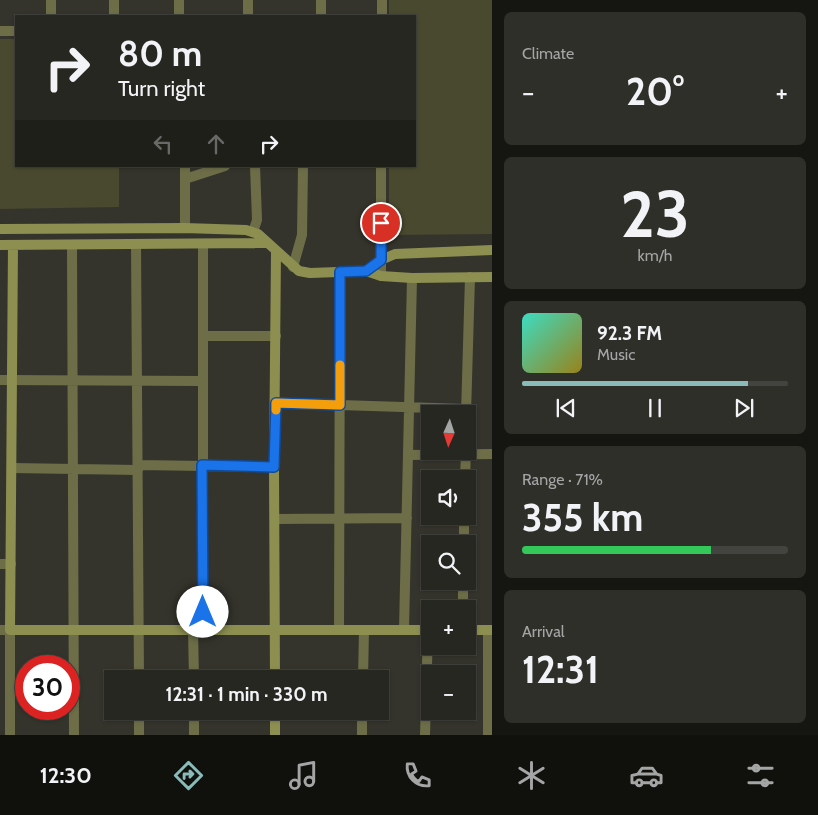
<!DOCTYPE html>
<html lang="en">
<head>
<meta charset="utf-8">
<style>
  body { margin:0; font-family:Cabin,sans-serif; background:#2f2f2a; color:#f1f3f6; height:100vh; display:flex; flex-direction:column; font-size:19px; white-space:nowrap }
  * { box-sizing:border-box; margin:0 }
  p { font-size:16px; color:#a4a5a5 }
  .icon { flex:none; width:28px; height:28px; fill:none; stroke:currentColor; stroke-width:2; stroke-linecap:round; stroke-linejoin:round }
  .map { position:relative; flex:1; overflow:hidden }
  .drawer { display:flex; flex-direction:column; gap:12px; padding:12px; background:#151512; width:326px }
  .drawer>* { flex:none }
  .banner { position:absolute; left:15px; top:15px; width:401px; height:152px; border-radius:0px; box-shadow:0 1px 4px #0004,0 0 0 1px #43443f; background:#272721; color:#f1f3f6; overflow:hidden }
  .needle { width:32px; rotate:183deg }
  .controls { position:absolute; left:421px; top:405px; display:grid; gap:10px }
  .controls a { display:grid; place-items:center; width:55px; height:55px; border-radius:0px; background:#272721; box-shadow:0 1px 4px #0004,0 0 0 1px #43443f; font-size:25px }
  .speed { position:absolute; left:15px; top:655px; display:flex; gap:10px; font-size:25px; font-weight:700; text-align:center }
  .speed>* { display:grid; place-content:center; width:65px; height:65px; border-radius:50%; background:#272721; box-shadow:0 1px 4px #0004,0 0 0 1px #43443f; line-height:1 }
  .speed .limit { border:8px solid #d22; background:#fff; color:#111 }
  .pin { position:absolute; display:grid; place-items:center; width:42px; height:42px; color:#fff; margin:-21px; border:2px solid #fff; border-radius:50%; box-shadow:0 1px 5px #0007 }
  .me { position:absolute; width:55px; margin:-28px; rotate:0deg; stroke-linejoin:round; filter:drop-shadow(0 0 4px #0008) }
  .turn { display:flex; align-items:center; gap:18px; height:105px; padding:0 20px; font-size:22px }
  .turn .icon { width:65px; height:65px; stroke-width:2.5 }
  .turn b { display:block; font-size:35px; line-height:42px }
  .lanes { display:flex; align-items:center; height:48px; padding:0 20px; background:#0003; justify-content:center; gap:25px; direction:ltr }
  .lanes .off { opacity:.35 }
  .big { font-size:38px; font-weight:700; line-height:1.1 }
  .drawer .tile { flex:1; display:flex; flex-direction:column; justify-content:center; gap:8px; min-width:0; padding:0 18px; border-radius:8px; background:#2f2f2a }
  .drawer .dial { align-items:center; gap:0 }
  .dial b { font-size:65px; line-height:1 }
  .song { display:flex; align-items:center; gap:15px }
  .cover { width:60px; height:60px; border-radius:8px; background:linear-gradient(135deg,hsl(170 70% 55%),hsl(50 70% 35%)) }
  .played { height:5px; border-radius:2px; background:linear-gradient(90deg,#8bbbb9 85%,#43443f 85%) }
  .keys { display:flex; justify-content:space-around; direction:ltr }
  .heat { display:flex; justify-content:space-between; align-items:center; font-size:28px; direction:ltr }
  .charge { height:8px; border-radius:4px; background:linear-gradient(90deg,#34c759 71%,#43443f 0) }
  .trip { position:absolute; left:104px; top:670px; width:285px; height:50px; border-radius:0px; background:#272721; box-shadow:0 1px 4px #0004,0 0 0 1px #43443f; font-weight:700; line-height:50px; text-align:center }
  .tabs { display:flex; height:80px; justify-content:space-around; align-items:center; background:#10100d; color:#a4a5a5 }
  .tabs .icon { width:35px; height:35px }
  .tabs .current { color:#8bbbb9 }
  .tabs b { font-size:22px; color:#f1f3f6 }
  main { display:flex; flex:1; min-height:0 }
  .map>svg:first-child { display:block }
  .green { fill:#48492f }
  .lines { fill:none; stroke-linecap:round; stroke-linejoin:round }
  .street { stroke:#6d6e48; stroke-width:10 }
  .secondary { stroke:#8c8f50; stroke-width:10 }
  .route-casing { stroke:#114b97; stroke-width:12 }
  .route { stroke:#1a73e8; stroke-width:9 }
  .slow { stroke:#f59e0b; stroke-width:9 }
</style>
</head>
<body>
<main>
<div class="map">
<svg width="492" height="735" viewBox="0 0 492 735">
  <rect width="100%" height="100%" fill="#34342c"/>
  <path class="green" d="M389,0h103v234l-103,1v-69h26v-150h-26z
    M0,39h16v127h103v41l-119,2z"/>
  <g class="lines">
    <path class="street" d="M51,0v16
      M114,0v16
      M179,0v16
      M248,0v16
      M321,0v16
      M382,16v-16
      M0,31h16
      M185,166v62
      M381,166v110
      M185,179l40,-13
      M253,232l4,-12 -2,-54
      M136,244l3,435
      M203,244v386
      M72,245l2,490
      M293,267l9,-32 1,-69
      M203,336h73
      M0,380l203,1
      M276,403l190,6
      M466,414l4,-137
      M409,455l83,-1
      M138,465l136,2
      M12,468l126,2
      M465,479l1,-28
      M276,519l131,-1
      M464,544v-28
      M0,564h11
      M463,609v-28
      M0,630h10v105
      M193,630l1,49
      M339,630l1,-358
      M404,630l8,-352
      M488,630v105
      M363,679l1,-49
      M139,711v24
      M194,711v24
      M362,735v-24
      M425,735l3,-105"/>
    <path class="secondary" d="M0,229l185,-1 61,2 12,4 41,37 11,2 56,-2 15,5 31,2 80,-1
      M0,245l266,-2
      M13,245l-3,385h420
      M366,271l15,-11 14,-6 97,-4
      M468,630h24
      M275,679l-1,-212 2,-215
      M275,735v-24"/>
  </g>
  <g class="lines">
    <defs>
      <path id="route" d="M203,612l-1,-147 72,2 2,-64 64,2v-133l26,-1 15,-11v-37"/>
    </defs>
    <use href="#route" class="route-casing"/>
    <use href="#route" class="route"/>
    <path class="slow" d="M276,410v-7l64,2v-40"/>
  </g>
</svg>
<div class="controls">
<a><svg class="needle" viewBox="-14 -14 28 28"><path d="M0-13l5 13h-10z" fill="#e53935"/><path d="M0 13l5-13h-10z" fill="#a4a5a5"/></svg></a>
<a><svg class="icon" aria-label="sound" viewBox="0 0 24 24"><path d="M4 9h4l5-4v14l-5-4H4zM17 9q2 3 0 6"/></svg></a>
<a><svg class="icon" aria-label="search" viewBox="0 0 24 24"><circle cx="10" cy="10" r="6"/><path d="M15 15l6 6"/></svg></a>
<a>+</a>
<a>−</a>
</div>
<div class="speed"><div class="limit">30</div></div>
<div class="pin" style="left:381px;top:223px;background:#d93025"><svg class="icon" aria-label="arrive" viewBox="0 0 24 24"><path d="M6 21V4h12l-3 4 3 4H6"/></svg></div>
<svg class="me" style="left:203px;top:612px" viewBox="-20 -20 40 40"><circle r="19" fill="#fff"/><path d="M0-13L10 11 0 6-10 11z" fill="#1a73e8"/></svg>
<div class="trip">12:31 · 1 min · 330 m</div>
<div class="banner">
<div class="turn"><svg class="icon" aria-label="right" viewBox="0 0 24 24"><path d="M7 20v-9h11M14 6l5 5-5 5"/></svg><div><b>80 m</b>Turn right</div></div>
<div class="lanes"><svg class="icon off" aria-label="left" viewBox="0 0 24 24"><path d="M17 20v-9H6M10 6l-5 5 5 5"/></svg><svg class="icon off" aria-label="ahead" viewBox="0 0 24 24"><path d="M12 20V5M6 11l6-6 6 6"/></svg><svg class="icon" aria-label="right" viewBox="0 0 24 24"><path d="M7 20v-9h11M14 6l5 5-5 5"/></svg></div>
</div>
</div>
<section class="drawer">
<div class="tile"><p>Climate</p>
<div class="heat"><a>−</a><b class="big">20°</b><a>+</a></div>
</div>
<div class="tile dial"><b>23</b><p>km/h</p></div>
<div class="tile">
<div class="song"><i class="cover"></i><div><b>92.3 FM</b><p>Music</p></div></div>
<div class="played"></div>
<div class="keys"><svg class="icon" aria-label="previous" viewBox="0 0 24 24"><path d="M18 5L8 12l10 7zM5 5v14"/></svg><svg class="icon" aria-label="pause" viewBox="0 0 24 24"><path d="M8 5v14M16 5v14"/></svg><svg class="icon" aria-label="next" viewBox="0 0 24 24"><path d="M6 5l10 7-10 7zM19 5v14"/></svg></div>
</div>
<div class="tile"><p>Range · 71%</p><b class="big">355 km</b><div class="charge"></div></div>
<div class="tile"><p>Arrival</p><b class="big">12:31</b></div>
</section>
</main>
<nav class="tabs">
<b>12:30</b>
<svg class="icon current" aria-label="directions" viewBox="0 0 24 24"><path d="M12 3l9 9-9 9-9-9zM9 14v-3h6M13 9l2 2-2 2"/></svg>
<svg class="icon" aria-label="music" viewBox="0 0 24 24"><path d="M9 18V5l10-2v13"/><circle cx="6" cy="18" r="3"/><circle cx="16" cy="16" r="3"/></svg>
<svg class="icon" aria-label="phone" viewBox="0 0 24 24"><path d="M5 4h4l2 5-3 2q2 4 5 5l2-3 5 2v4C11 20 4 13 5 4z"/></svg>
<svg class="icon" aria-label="climate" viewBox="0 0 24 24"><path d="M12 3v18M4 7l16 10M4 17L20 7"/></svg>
<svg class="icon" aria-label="car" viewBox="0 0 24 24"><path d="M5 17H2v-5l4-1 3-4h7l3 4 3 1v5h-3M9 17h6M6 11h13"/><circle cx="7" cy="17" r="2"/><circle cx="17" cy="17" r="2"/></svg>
<svg class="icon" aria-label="filters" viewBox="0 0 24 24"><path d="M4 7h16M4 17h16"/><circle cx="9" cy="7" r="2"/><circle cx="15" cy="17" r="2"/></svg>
</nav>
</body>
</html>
